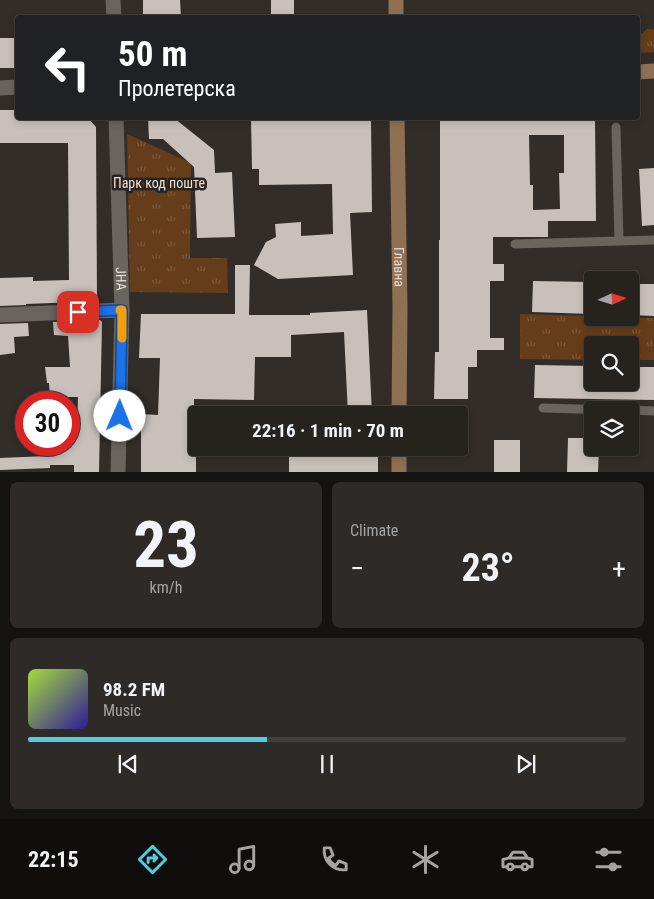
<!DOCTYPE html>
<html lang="en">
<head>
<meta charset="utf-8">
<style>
  body { margin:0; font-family:"Roboto Condensed",sans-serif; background:#2e2a27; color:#f1f3f6; height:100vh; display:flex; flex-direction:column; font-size:19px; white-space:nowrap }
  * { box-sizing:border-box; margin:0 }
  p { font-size:16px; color:#a4a4a4 }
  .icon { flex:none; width:28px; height:28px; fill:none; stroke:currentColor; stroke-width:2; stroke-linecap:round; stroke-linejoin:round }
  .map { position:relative; height:472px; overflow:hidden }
  .sheet { display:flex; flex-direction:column; gap:10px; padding:10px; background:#151310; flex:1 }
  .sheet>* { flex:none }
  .guide { position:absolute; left:15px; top:15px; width:625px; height:105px; border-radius:5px; box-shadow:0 2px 8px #0003,0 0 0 1px #423f3c; background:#202124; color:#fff; overflow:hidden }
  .needle { width:32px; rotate:86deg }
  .controls { position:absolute; left:584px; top:271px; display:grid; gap:10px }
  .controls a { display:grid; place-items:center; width:55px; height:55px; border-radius:5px; background:#26221e; box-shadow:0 2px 8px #0003,0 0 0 1px #423f3c; font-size:25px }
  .speed { position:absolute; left:15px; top:391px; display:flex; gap:10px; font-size:25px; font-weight:700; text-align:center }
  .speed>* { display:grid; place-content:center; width:65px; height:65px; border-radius:50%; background:#26221e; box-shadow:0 2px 8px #0003,0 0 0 1px #423f3c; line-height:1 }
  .speed .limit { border:8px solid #d22; background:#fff; color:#111 }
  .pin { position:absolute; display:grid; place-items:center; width:42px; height:42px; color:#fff; margin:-21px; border-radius:10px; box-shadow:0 2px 8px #0006 }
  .me { position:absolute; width:55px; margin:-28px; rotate:1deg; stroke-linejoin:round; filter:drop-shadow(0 0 4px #0008) }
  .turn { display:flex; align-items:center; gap:18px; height:105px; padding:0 20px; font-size:22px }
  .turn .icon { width:65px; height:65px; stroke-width:2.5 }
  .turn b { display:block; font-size:35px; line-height:42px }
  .big { font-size:38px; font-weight:700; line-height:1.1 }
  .sheet .tile { flex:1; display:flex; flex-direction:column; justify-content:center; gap:8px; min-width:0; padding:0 18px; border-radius:8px; background:#2e2a27 }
  .sheet .dial { align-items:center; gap:0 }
  .dial b { font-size:65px; line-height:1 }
  .song { display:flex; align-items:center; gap:15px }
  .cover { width:60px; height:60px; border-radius:8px; background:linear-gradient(135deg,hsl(80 70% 55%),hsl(250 70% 35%)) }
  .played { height:5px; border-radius:2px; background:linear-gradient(90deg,#54cadd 40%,#423f3c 40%) }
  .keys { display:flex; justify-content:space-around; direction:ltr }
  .heat { display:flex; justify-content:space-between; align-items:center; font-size:28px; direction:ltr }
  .sheet .tiles { flex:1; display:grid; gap:10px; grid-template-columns:1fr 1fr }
  .tile:last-child { grid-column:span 2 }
  .trip { position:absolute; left:188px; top:406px; width:280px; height:50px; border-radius:5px; background:#26221e; box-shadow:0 2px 8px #0003,0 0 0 1px #423f3c; font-weight:700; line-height:50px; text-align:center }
  .tab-bar { display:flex; height:80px; justify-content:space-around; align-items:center; background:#0f0e0c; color:#a4a4a4 }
  .tab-bar .icon { width:35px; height:35px }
  .tab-bar .current { color:#54cadd }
  .tab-bar b { font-size:22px; color:#f1f3f6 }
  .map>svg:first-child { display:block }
  .park { fill:url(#park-tufts) }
  .building { fill:#c8c1bb; fill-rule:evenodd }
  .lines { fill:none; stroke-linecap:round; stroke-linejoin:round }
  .lane { stroke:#6a645f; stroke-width:9 }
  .street { stroke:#6a645f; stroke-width:15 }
  .secondary { stroke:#907052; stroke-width:15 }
  .route-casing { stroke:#114b97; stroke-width:12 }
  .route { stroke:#1a73e8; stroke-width:9 }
  .slow { stroke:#f59e0b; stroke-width:9 }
  .labels { text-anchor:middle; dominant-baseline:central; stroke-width:5; stroke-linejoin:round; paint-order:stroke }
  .park-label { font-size:14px; fill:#f2e0d2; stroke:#29231f }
  .street-label { font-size:14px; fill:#e1ddda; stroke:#29231f }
</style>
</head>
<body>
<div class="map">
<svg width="654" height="472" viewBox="0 0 654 472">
  <defs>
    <pattern id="park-tufts" width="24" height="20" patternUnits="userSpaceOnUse" patternTransform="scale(1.25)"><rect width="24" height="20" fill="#653d1a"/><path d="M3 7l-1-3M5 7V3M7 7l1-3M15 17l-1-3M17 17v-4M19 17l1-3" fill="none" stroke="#7b593b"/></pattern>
  </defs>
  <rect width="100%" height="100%" fill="#322d28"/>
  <path class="park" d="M647,29h4l3,1v22l-16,1v-16z
    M127,134l64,29 -1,95h37l1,35 -98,-1z
    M520,314l72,2v2h62v42h-24v-15h-38v15l-72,-1z"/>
  <path class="building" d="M143,0h37l1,18h-38z
    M271,0h23v18h-16v-4h-7z
    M0,38h18v30h-18z
    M0,110h18v8h70l8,9 1,172h-24l4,3 -51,2v1l-26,1v-28l33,-1v4l36,-1 -1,-137h-68z
    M148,118h26l40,32 1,23 17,-1 3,65 -38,1 -3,-71 -31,-28h-14z
    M251,118h120l1,94 -22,1 3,62 -75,4 -24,-14 12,-23 10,-5 -1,-13 26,-2v14l32,-2 -1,-50 -73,1v-16h-7z
    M440,118h155l1,103h-48v16h-55v27h11v17h-14v57h14v12h-27v17h-9v32h-34l1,-47h4v-112h1zM529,135h35v38h-5l1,36 -27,1v-25h-3z
    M654,168v57l-12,1 -3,-57z
    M235,265h15l-1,50h61v-2l57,-3 5,104 -24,1 -4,-83 -53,3v22h-36l-1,43 -60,-1v38h2v35h-55v-58l17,1 2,-57h-21l2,-44h94z
    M533,281l59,1v32l-60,-2z
    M630,284h24v32l-24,-1z
    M100,320l2,2 -3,150h-25v-7h-24v3l-50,2v-12l48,-2v-11h21v-17h8l1,-31h-28l-1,-14h-2l-2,-16h25l-2,-31 -14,-1 -1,-13z
    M28,323l1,13 -15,1 1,16 -15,2v-31z
    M535,365l57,1v16h38v-15h24v33l-120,-2z
    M568,438h24v10h7l-1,24h-31z
    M494,440h26v32h-26z
    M345,448h33v24h-89v-18l56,2z"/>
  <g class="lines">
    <path class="lane" d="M616,127l3,114
      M515,244l139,-4
      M543,408l70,2
      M630,410l24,1"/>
    <g class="street">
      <path d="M113,0l1,18"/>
      <path d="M0,88l18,-1"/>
      <path id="s1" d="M116,118l6,192 -4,162"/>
      <path d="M0,315l122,-5"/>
    </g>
    <g class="secondary">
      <path d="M396,0v18"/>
      <path d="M638,72l16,-1"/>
      <path id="s2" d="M397,118l3,190 -1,107"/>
      <path d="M399,472v-24"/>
    </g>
  </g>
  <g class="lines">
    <defs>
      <path id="route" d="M78,312l44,-2 -2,106"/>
    </defs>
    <use href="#route" class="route-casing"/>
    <use href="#route" class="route"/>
    <path class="slow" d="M120,310h2v28"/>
  </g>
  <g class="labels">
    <g class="park-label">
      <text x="159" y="183">Парк код поште</text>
    </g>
    <g class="street-label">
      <text stroke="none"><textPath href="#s2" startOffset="149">Главна</textPath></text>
      <text stroke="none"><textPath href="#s1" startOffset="161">ЈНА</textPath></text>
    </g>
  </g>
</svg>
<div class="controls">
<a><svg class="needle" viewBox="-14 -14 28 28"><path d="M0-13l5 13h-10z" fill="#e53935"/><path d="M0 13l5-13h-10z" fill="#a4a4a4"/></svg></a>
<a><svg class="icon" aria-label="search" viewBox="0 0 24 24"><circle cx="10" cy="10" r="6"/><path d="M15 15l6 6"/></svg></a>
<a><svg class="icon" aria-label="layers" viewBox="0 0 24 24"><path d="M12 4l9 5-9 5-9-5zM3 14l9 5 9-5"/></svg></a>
</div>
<div class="speed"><div class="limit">30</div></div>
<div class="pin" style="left:78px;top:312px;background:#d93025"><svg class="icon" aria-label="arrive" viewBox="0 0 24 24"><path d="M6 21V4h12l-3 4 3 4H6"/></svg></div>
<svg class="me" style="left:120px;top:416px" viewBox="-20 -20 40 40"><circle r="19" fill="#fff"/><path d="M0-13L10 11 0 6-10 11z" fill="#1a73e8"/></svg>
<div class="trip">22:16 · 1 min · 70 m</div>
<div class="guide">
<div class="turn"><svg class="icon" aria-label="left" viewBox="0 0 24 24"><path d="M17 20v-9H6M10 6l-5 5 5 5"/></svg><div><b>50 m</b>Пролетерска</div></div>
</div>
</div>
<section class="sheet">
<div class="tiles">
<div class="tile dial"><b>23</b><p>km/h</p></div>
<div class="tile"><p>Climate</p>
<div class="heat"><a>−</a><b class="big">23°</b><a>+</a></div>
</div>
<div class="tile">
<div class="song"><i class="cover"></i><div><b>98.2 FM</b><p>Music</p></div></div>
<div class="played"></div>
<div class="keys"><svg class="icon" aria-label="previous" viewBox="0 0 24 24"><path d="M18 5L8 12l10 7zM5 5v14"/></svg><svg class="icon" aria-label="pause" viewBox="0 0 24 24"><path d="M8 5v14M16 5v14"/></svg><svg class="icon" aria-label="next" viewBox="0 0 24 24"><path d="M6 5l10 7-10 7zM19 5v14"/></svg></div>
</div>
</div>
</section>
<nav class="tab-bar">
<b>22:15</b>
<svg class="icon current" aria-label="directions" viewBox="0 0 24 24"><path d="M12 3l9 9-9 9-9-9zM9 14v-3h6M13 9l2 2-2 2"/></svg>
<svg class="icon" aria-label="music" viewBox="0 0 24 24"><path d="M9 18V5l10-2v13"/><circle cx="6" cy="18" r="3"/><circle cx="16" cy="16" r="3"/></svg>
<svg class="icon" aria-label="phone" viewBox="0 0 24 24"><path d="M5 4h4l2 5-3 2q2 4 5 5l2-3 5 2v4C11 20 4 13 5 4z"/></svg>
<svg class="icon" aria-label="climate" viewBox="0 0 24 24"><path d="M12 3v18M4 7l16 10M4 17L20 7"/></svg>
<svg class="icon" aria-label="car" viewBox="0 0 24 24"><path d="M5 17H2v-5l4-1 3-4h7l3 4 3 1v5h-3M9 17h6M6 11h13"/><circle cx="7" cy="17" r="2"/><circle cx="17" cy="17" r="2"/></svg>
<svg class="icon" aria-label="filters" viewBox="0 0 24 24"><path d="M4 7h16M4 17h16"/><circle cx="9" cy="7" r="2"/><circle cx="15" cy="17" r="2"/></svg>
</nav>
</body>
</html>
